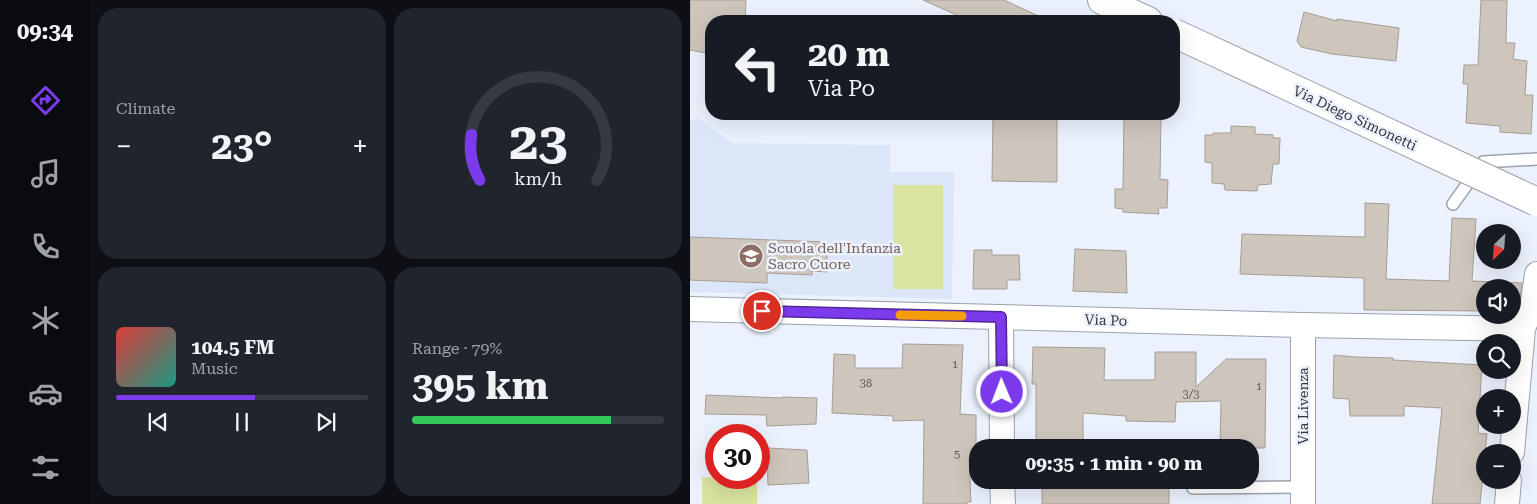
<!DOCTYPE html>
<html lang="en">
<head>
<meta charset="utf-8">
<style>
  body { margin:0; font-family:"Roboto Serif",serif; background:#20242c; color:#f1f3f6; height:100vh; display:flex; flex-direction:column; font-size:19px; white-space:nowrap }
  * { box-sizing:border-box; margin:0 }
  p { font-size:16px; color:#9ea1a6 }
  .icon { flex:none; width:28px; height:28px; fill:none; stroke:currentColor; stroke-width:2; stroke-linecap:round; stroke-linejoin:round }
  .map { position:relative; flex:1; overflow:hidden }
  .details { display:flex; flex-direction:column; gap:8px; padding:8px; background:#0d0f14; width:600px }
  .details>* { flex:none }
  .banner { position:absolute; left:15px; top:15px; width:475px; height:105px; border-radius:20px; box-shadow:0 5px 20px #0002; background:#171b24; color:#f1f3f6; overflow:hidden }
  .needle { width:32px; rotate:205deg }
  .buttons { position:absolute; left:786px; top:224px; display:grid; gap:10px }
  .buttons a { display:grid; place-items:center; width:45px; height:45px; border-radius:50%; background:#171b24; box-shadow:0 5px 20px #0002; font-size:25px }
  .speed { position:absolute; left:15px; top:424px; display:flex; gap:10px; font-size:25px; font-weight:700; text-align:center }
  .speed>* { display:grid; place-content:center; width:65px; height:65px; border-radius:50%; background:#171b24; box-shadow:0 5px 20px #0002; line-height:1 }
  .speed .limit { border:8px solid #d22; background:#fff; color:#111 }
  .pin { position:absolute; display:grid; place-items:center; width:42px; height:42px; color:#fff; margin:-21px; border:2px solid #fff; border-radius:50%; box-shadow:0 1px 5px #0007 }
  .me { position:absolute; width:55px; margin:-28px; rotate:359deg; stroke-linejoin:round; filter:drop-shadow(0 0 4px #0008) }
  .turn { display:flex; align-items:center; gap:18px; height:105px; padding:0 20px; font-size:22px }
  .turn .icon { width:65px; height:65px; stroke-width:2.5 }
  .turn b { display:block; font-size:35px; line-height:42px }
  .big { font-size:38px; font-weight:700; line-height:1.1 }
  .details .card { flex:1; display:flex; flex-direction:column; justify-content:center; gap:8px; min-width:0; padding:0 18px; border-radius:20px; background:#20242c }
  .details .dial { align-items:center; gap:0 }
  .dial svg { height:130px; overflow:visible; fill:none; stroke:#363941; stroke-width:7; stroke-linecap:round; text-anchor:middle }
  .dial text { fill:#f1f3f6; stroke:none }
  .song { display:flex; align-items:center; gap:15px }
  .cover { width:60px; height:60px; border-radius:8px; background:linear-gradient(135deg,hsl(0 70% 55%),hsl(170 70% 35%)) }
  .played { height:5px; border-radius:2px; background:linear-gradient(90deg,#7c3aed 55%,#363941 55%) }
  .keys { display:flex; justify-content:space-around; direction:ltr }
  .heat { display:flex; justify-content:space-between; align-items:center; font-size:28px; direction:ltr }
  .charge { height:8px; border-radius:4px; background:linear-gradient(90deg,#34c759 79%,#363941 0) }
  .details .tiles { flex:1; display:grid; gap:8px; grid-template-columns:repeat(2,1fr) }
  .trip { position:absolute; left:279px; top:439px; width:290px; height:50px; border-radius:20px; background:#171b24; box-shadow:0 5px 20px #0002; font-weight:700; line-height:50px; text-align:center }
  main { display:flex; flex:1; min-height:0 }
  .tabs { display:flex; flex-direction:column; width:90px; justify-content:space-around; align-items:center; background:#090b0e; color:#9ea1a6 }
  .tabs .icon { width:35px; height:35px }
  .tabs .current { color:#7c3aed }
  .tabs b { font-size:22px; color:#f1f3f6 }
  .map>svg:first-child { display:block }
  .built { fill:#dbe7f8 }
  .green { fill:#dae49e }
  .building { fill:#cec6bc; stroke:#a69d94 }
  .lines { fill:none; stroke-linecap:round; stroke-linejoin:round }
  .service-casing { stroke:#9ba2ab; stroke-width:14 }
  .minor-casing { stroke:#9ba2ab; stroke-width:26 }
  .secondary-casing { stroke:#9ba2ab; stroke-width:30 }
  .service { stroke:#fff; stroke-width:11 }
  .minor { stroke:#fff; stroke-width:24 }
  .secondary { stroke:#fff; stroke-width:28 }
  .secondary-bridge-casing { stroke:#9ba2ab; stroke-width:30; stroke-linecap:butt }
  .secondary-bridge { stroke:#fff; stroke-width:28 }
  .route-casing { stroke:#51269a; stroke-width:12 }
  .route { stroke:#7c3aed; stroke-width:9 }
  .slow { stroke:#f59e0b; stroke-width:9 }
  .labels { text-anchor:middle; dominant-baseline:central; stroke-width:5; stroke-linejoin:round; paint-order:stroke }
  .number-label { font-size:11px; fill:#59595a }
  .street-label { font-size:14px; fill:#323539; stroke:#ebf2fd }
  .education-label { font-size:14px; fill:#785e54; stroke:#ebf2fd; text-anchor:start }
</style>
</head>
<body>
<main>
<nav class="tabs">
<b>09:34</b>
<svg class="icon current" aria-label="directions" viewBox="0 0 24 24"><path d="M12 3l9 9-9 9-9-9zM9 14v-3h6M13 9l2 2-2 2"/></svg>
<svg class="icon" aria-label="music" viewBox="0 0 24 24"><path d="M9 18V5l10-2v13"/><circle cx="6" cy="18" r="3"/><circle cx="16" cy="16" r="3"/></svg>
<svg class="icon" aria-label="phone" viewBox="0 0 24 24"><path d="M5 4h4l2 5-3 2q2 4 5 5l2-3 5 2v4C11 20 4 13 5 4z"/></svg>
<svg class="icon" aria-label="climate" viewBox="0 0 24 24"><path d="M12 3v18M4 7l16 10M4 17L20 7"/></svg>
<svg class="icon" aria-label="car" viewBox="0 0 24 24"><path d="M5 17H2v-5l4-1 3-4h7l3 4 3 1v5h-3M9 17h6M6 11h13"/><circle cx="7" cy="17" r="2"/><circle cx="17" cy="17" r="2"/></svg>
<svg class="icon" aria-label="filters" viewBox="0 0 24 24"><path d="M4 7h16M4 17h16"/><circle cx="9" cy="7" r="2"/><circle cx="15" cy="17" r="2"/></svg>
</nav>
<section class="details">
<div class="tiles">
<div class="card"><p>Climate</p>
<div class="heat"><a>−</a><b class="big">23°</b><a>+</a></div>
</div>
<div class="card dial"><svg viewBox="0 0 100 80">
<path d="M14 69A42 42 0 1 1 86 69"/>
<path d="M14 69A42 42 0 0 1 9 41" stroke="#7c3aed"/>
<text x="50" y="56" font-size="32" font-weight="700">23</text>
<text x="50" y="72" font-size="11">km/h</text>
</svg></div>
<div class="card">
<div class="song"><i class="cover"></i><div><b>104.5 FM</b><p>Music</p></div></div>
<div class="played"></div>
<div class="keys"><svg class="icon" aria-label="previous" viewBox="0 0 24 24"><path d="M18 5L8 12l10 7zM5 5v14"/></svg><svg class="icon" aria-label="pause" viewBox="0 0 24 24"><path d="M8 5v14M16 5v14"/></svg><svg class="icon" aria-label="next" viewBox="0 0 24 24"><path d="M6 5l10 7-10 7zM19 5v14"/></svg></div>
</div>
<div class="card"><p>Range · 79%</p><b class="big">395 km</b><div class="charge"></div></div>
</div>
</section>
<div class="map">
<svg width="847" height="504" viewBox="0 0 847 504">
  <rect width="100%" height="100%" fill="#ebf2fd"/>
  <path class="built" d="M8,118l34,25 158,2v27h64l-2,127 -262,-7v-172z"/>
  <path class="green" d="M203,185h50v104h-50z
    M12,477l55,1v26h-55z"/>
  <path class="building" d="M0,0h56l-1,21h-34v33l-21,-4z
    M233,0h81l45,21h-79z
    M791,0h26l-1,43h9l-2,16 14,2 -2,34h8l-2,39 -31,-2v-6l-34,-3 2,-39h-5l1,-19h14z
    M614,12l33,9v-2l62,9 -3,33 -64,-7 -31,-7 -4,-6z
    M303,114h64v68l-65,-1z
    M434,114h37l-1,65 8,1 -1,28h-9l1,6 -36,-2v-3l-8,-1v-19h8z
    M541,126l24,1v7l18,1v3h7l-1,26h-6l-2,20 -13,1 -1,6 -32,-1 -1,-6 -12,-1v-20l-7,-1v-27h8v-2h18z
    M675,203l24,1 -3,75 63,2 3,-63 24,1 -4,62 50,2 -2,16 -5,12h-3v-23h-27v23l-121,-1v-32l-124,-4 2,-40 123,3z
    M0,237l137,5v30l-15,-1v4l-45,-2v10l-77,-3z
    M385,249l51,2 1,42 -54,-2z
    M284,250h18v5h27l1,25h-13v9h-34z
    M213,344l60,1 -3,69 16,1v43h-7l2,44h-4v2h-44l1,-84 -31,1v-5l-61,-3 2,-59 21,1v13h47z
    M343,347l72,1 -1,32h51v-28h41v35l30,-28h40l-1,89h-45l1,-47 -45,1 -1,20 -49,-1v-5l-43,-3v35h-47v-64h-4z
    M644,355l21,2 38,1v2l89,5 -4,68 9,1 -7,70h-48l10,-96 -38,-2v10h-54l-1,-17 -16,-1z
    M16,395l76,3v-1l35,1 -1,26 -49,2 -1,-11 -61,-1z
    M77,448l40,2 2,33 -41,2z
    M435,480h44v24h-127v-18l83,1z"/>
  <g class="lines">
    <defs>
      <path id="service" d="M763,204l30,-42 54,-3
        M503,488l110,-1"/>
      <path id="minor" d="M0,309l613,16 220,4
        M311,317l1,131
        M822,452l11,-123 10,-27 4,-28
        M312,480l1,24
        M613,504v-179
        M817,504l2,-24"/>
      <path id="secondary" d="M412,0l46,21"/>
    </defs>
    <use href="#service" class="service-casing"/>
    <use href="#minor" class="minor-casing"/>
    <use href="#secondary" class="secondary-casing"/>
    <use href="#service" class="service"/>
    <use href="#minor" class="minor"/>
    <use href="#secondary" class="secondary"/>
    <defs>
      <path id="secondary-bridge" d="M484,33l363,169"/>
    </defs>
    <use href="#secondary-bridge" class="secondary-bridge-casing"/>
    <use href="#secondary-bridge" class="secondary-bridge"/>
  </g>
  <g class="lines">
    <defs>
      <path id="route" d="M72,311l239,6 1,75"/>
    </defs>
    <use href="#route" class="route-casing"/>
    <use href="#route" class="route"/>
    <path class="slow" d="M210,315l62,1"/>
  </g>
  <defs>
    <symbol id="school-disc" viewBox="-11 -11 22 22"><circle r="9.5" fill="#8d6e63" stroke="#ebf2fd"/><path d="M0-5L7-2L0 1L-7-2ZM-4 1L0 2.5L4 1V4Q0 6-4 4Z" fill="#fff"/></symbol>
  </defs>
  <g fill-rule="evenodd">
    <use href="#school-disc" x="47" y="242" width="28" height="28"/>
  </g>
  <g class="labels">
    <g class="number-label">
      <text x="265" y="364">1</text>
      <text x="176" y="383">38</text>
      <text x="569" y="386">1</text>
      <text x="501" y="394">3/3</text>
      <text x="267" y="454">5</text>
    </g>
    <g class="street-label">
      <text transform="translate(665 118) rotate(25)">Via Diego Simonetti</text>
      <text transform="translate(416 320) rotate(2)">Via Po</text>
      <text transform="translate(613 406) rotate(-90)">Via Livenza</text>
    </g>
    <g class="education-label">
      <text x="78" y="248">Scuola dell'Infanzia<tspan x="78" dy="16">Sacro Cuore</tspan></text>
    </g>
  </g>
</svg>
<div class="buttons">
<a><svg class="needle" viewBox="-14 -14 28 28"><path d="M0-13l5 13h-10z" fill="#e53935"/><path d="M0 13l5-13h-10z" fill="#9ea1a6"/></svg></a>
<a><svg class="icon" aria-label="sound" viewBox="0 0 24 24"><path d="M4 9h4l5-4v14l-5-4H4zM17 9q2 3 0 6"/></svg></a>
<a><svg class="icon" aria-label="search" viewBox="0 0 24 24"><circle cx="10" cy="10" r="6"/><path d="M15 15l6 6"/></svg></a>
<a>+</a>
<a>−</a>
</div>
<div class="speed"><div class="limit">30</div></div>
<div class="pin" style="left:72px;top:311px;background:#d93025"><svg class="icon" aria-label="arrive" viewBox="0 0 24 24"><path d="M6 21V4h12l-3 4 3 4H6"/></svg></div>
<svg class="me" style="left:312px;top:392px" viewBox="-20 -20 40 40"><circle r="17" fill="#7c3aed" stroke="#fff" stroke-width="3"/><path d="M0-11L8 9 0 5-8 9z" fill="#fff"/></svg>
<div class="trip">09:35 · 1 min · 90 m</div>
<div class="banner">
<div class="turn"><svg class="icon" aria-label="left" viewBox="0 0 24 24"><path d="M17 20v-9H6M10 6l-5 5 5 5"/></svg><div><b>20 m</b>Via Po</div></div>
</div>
</div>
</main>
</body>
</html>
